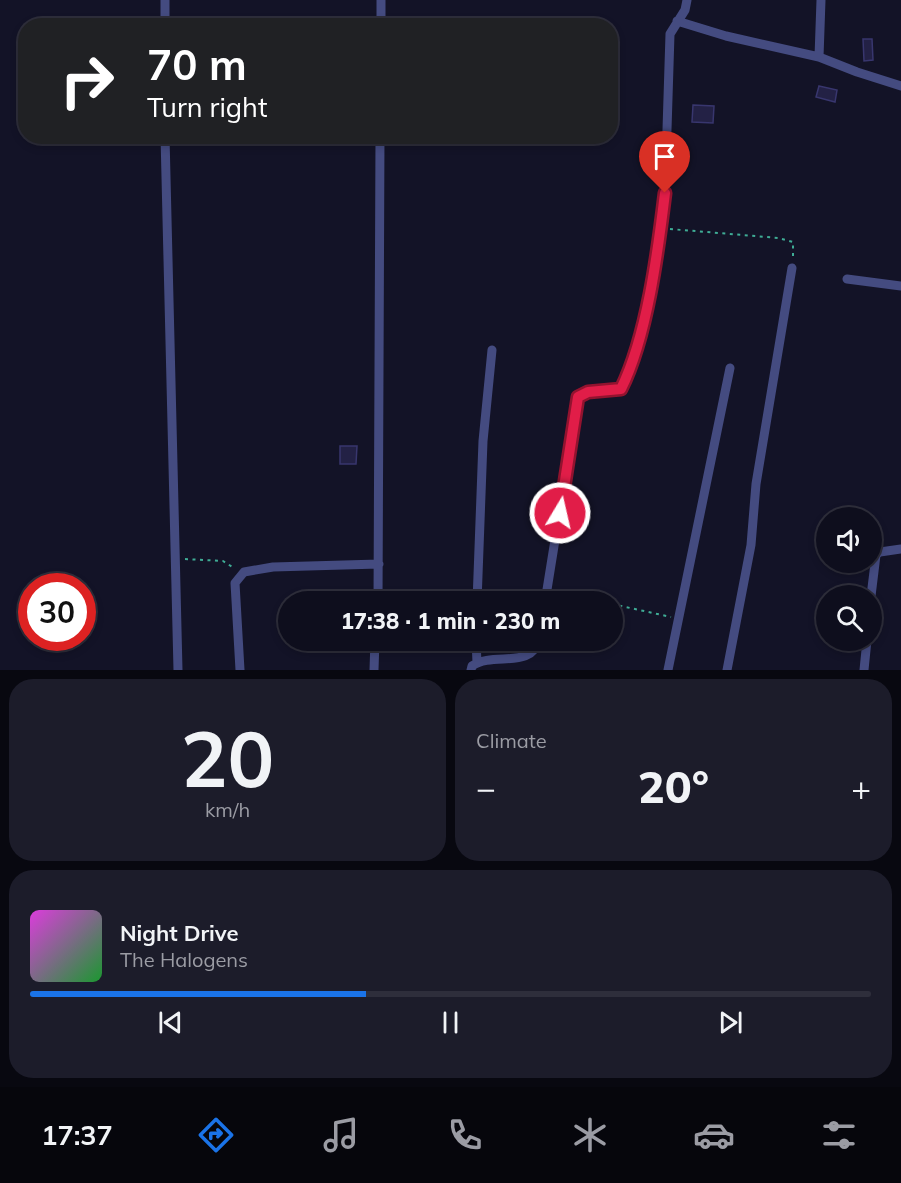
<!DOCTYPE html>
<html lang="en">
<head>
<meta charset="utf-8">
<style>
  body { margin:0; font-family:Mulish,sans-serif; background:#1c1c2a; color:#f1f3f6; height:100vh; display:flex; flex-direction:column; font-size:22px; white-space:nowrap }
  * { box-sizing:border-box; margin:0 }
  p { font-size:20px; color:#9b9ca4 }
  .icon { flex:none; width:33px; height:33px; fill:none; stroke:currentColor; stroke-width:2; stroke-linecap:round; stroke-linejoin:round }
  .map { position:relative; height:670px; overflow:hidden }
  .details { display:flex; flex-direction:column; gap:9px; padding:9px; background:#080810; flex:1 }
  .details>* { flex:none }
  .guide { position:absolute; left:18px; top:18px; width:600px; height:126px; border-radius:24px; box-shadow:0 3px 9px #0003,0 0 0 2px #2e2e3b; background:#202124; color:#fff; overflow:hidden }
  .buttons { position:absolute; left:816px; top:507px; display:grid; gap:12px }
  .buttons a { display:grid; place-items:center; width:66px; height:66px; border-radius:50%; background:#0e0e1d; box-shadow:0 3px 9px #0003,0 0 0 2px #2e2e3b; font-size:30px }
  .speed { position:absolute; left:18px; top:573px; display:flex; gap:12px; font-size:30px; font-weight:700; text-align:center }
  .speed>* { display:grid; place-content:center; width:78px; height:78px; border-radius:50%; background:#0e0e1d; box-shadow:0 3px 9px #0003,0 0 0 2px #2e2e3b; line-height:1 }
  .speed .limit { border:9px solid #d22; background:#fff; color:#111 }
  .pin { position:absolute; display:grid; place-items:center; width:51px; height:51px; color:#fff; margin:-62px -26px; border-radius:50% 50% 50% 0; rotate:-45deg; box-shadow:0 0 6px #0007 }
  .pin .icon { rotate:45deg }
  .me { position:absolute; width:66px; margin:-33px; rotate:9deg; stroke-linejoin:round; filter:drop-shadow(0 0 4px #0008) }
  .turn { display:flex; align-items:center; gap:21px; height:126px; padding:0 30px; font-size:27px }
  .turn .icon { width:78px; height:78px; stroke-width:2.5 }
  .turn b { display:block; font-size:42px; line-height:51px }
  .big { font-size:45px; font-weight:800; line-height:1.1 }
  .details .card { flex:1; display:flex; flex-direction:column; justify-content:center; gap:9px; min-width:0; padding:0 21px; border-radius:24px; background:#1c1c2a }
  .details .dial { align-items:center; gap:0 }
  .dial b { font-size:78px; line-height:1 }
  .song { display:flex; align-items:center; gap:18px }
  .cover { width:72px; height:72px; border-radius:9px; background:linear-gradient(135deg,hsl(300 70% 55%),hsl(130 70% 35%)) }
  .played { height:6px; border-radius:3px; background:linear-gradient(90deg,#1a73e8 40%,#2e2e3b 40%) }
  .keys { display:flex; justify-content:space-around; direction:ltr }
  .heat { display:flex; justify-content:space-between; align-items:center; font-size:33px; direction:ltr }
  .details .tiles { flex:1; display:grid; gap:9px; grid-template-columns:1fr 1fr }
  .card:last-child { grid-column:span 2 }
  .trip { position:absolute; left:278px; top:591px; width:345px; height:60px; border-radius:30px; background:#0e0e1d; box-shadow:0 3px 9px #0003,0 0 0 2px #2e2e3b; font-weight:800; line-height:60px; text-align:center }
  .tabs { display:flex; height:96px; justify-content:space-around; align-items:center; background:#06060c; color:#9b9ca4 }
  .tabs .icon { width:42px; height:42px }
  .tabs .selected { color:#1a73e8 }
  .tabs b { font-size:27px; color:#f1f3f6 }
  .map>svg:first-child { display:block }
  .building { fill:#232145; stroke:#38366e; stroke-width:1.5 }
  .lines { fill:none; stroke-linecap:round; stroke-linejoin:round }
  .path { stroke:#3fac95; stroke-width:2; stroke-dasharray:3 4.5; stroke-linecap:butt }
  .street { stroke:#444b80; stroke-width:9 }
  .route-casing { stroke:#92132f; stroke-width:15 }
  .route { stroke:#e11d48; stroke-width:10 }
</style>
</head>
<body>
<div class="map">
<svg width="901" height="670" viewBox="0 0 901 670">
  <rect width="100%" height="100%" fill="#131327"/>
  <path class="building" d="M863,39h9l1,21 -9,1z
    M819,86l18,4 -2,12 -19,-5z
    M693,105l21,1 -1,17 -21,-1z
    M340,446h17l-1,18h-16z"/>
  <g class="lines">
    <path class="path" d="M670,229l108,9 15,4v17
      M185,559l38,2 11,7
      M555,597l34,5
      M612,604l59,13"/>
    <path class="street" d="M165,0v26
      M677,21l49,15 93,21 38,15 44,14
      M381,26v-26
      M819,57l2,-57
      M165,136l13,534
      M847,279l54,7
      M871,596l5,-41 4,-3 21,-3
      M378,602l2,-466
      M477,602l6,-161 9,-91
      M545,602l33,-205 10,-5 33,-3 19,-52 21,-109 4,-35 5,-159 15,-24 2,-10
      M476,640l1,23
      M240,670l-5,-87 9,-11 29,-5 106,-3
      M374,670l1,-30
      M471,670l1,-4c21,-15 60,4 66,-26
      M668,670l62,-302
      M727,670l24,-125 5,-61 36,-216
      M864,670l3,-30"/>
  </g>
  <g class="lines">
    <defs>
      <path id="route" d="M560,513l18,-116 10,-5 33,-3c26,-52 37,-138 44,-196"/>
    </defs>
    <use href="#route" class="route-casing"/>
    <use href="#route" class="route"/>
  </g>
</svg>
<div class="buttons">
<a><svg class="icon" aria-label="sound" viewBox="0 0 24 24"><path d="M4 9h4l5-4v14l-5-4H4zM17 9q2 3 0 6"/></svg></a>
<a><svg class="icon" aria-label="search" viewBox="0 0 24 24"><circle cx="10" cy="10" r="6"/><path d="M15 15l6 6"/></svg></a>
</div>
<div class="speed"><div class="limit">30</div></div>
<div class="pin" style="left:665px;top:193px;background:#d93025"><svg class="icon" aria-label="arrive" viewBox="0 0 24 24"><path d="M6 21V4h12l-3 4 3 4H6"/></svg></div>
<svg class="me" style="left:560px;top:513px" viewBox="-20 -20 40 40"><circle r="17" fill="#e11d48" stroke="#fff" stroke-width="3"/><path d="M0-11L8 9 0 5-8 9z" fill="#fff"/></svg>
<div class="trip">17:38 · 1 min · 230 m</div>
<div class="guide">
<div class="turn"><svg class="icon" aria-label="right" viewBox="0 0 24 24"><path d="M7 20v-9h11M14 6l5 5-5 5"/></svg><div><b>70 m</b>Turn right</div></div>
</div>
</div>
<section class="details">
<div class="tiles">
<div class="card dial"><b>20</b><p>km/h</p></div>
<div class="card"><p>Climate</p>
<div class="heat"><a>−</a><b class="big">20°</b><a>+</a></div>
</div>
<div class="card">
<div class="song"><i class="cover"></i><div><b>Night Drive</b><p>The Halogens</p></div></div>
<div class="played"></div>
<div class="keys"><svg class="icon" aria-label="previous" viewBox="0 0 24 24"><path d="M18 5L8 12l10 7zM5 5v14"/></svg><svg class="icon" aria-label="pause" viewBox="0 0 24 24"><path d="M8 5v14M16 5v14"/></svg><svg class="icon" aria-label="next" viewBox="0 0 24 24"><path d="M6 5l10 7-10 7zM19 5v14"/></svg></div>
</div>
</div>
</section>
<nav class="tabs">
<b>17:37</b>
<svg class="icon selected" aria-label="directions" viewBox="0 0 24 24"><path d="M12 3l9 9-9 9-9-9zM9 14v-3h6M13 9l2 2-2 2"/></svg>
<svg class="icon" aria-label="music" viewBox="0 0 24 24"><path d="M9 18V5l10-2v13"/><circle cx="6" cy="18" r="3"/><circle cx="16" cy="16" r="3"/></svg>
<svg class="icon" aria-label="phone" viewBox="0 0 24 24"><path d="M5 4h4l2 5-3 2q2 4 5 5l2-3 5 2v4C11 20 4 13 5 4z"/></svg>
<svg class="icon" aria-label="climate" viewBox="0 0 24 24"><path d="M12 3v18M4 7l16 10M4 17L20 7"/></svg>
<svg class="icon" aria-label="car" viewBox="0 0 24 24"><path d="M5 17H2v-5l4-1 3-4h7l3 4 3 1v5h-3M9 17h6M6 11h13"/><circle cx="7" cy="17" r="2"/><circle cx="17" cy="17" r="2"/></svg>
<svg class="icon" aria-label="filters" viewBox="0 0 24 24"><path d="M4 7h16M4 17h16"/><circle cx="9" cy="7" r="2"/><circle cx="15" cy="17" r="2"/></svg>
</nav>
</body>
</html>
